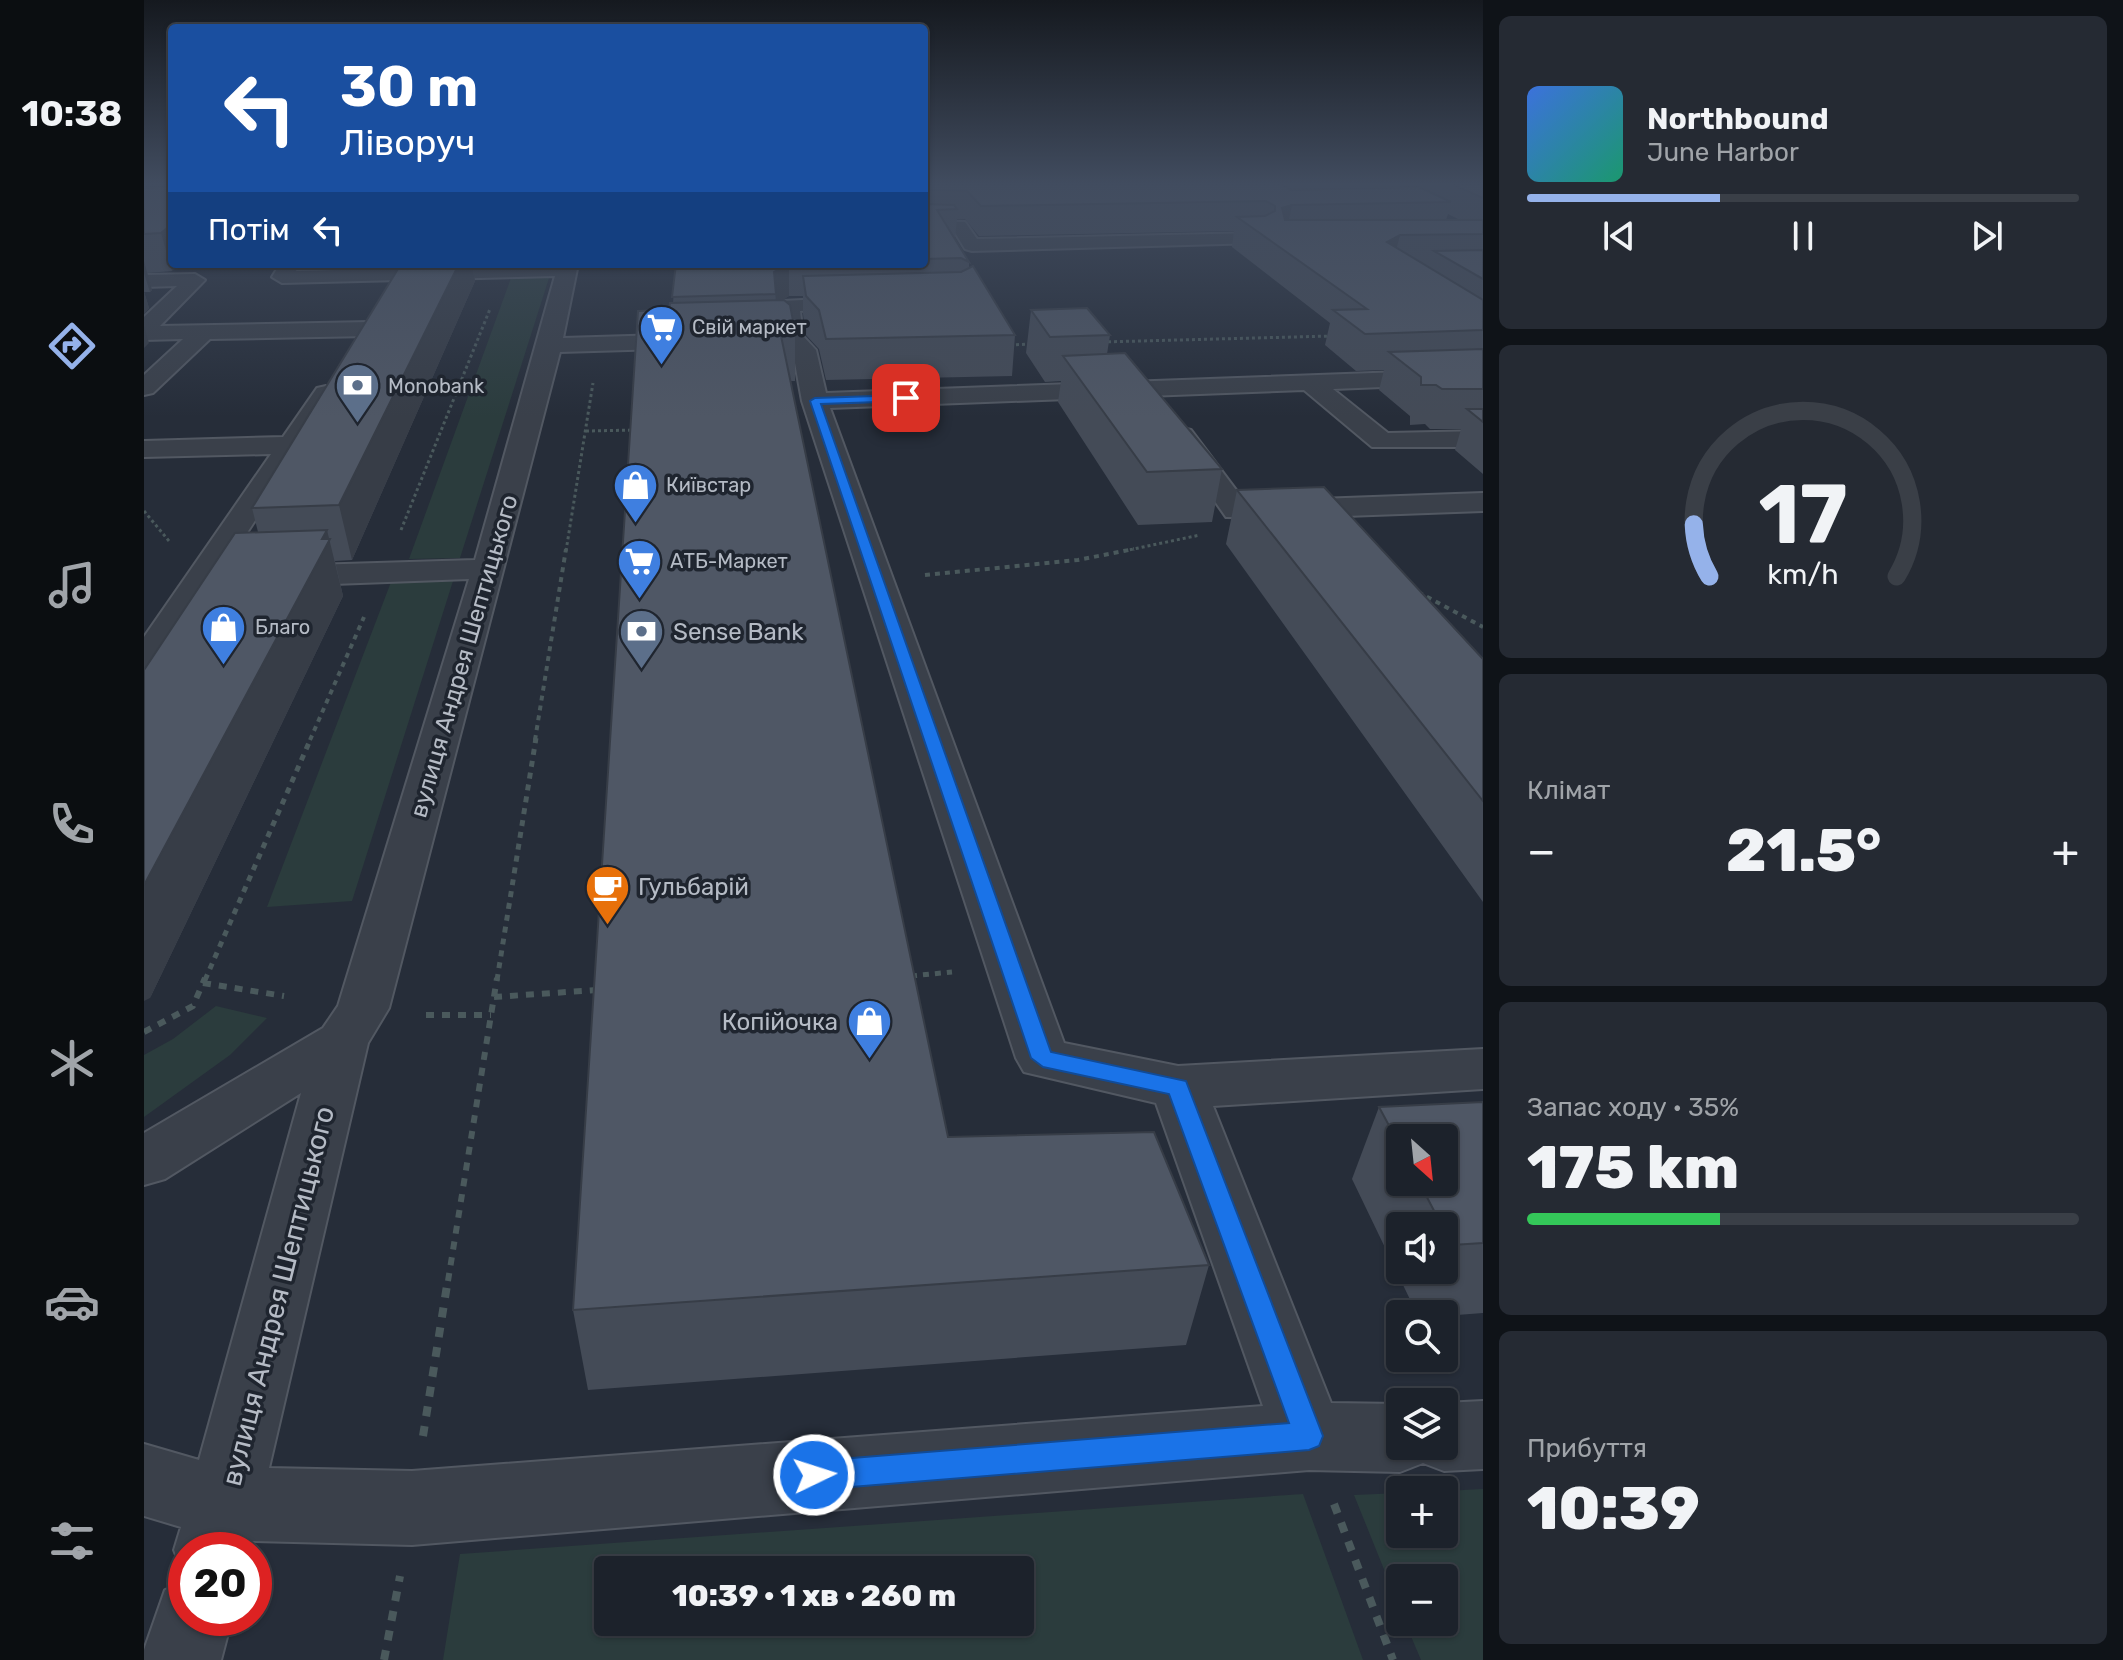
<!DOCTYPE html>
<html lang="uk">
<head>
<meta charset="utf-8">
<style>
  body { margin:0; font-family:Rubik,sans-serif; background:#252a33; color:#f1f3f6; height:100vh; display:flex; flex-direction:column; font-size:30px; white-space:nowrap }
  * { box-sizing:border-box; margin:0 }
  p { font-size:26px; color:#a0a4a9 }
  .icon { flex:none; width:44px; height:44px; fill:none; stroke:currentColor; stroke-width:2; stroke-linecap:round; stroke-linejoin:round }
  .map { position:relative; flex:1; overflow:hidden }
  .side { display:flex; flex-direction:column; gap:16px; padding:16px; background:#0f1318; width:640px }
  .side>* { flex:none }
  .top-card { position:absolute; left:24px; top:24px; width:760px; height:244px; border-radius:8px; box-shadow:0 2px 6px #0004,0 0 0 2px #3a3f47; background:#1a4fa0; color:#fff; overflow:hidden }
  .needle { width:52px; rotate:153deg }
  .tools { position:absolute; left:1242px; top:1124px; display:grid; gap:16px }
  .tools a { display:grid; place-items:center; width:72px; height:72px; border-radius:8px; background:#1c222b; box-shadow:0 2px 6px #0004,0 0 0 2px #3a3f47; font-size:40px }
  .speed { position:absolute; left:24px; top:1532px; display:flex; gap:16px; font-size:40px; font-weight:700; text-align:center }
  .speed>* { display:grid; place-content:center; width:104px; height:104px; border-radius:50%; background:#1c222b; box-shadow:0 2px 6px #0004,0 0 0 2px #3a3f47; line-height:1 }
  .speed .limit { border:12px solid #d22; background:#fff; color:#111 }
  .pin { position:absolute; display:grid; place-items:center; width:68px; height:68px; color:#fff; margin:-34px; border-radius:16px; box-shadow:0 4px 12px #0006 }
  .me { position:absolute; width:88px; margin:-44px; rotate:86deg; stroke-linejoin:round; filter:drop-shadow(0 0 6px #0008) }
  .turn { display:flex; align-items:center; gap:28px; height:168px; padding:0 40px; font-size:36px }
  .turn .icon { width:104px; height:104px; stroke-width:2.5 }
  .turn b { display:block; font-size:56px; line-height:68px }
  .then { display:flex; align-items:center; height:76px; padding:0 40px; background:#0003; gap:16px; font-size:30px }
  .big { font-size:60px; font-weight:800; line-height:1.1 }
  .side .widget { flex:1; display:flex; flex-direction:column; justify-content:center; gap:12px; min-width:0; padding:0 28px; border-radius:12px; background:#252a33 }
  .side .dial { align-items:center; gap:0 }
  .dial svg { height:208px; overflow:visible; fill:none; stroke:#3a3f47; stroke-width:7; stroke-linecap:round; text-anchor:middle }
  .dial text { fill:#f1f3f6; stroke:none }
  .song { display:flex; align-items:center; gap:24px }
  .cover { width:96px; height:96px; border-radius:12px; background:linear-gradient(135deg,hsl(220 70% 55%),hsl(160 70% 35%)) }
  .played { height:8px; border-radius:4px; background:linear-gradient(90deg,#95b2ea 35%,#3a3f47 35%) }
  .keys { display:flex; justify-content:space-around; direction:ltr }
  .heat { display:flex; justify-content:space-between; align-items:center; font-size:44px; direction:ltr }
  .charge { height:12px; border-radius:6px; background:linear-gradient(90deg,#34c759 35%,#3a3f47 0) }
  .trip { position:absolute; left:450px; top:1556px; width:440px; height:80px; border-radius:8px; background:#1c222b; box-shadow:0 2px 6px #0004,0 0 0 2px #3a3f47; font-weight:800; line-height:80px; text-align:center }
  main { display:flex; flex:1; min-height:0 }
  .tabs { display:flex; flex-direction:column; width:144px; justify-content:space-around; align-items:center; background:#0b0e11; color:#a0a4a9 }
  .tabs .icon { width:56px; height:56px }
  .tabs .current { color:#95b2ea }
  .tabs b { font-size:36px; color:#f1f3f6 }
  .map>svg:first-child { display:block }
  .green { fill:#2b3c3d; fill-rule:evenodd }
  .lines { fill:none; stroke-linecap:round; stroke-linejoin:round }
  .minor-casing { stroke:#525862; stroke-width:4 }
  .path-far4 { stroke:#4a595c; stroke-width:3; stroke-dasharray:3 3; stroke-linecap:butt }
  .path-far3 { stroke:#4a595c; stroke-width:4; stroke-dasharray:5 5; stroke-linecap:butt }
  .path-far2 { stroke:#4a595c; stroke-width:5; stroke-dasharray:6 6; stroke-linecap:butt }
  .path-far1 { stroke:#4a595c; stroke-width:6; stroke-dasharray:8 8; stroke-linecap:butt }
  .path { stroke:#4a595c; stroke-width:8; stroke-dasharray:10 10; stroke-linecap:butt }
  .minor { fill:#3a404a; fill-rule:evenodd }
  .wall { fill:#444b57; fill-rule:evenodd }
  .shaded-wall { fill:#373d47 }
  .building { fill:#4f5765; stroke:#373d47; stroke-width:2 }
  .route { fill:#1a73e8; stroke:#114b97; stroke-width:2 }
  .labels { text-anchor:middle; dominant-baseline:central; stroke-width:7; stroke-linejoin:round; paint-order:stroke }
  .far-poi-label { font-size:20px; fill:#b5bbc5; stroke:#1f252f; text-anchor:start }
  .poi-label { font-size:24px; fill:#b5bbc5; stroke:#1f252f; text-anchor:start }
  .street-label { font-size:24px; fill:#b5bbc5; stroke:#1f252f }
  .near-street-label { font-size:28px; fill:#b5bbc5; stroke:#1f252f }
</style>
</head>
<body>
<main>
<nav class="tabs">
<b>10:38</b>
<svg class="icon current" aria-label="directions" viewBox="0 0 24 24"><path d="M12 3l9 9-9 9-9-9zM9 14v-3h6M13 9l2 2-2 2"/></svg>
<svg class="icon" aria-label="music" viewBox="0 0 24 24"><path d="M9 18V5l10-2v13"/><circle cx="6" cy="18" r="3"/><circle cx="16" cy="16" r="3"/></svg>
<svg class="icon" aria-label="phone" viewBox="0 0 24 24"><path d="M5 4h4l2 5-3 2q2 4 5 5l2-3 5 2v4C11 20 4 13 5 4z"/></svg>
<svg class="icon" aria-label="climate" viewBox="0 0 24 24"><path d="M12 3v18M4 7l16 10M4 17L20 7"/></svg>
<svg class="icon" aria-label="car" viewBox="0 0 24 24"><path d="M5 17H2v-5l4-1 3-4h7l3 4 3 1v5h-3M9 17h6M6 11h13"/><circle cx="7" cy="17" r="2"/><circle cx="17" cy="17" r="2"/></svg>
<svg class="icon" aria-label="filters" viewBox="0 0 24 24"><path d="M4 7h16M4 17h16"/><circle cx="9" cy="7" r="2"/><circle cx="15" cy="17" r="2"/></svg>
</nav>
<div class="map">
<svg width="1339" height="1660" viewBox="0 0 1339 1660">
  <rect width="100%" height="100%" fill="#262d39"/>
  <path class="green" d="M367,278h38l-89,280 -51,1z
    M309,581l-101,320 -85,6 124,-325z
    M72,1006l51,12 -37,37 -86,62v-62l29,-16z
    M1339,1489v171h-62l-16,-38h39v-44h-44v31l-46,-114 46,-2v41h44v-43z
    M1159,1494l60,166h-920l17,-106zM464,1570h412v52h-412z"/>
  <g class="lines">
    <defs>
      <path id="minor" d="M780,221l41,1 12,17 282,-6 9,5 -9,5 -287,8 -7,-2 -11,-18h-30z
        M136,264h20l-4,7 282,-7 -15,74 133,-4 11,7 -11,7 -136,4 -171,656 -21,35 -99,425 143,3 851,-65 -107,-303 -132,-31 -8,-14 -214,-657 -9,-49 -12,-14 -3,-33 4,-4 82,-4 7,2 4,4 -4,4 -71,4 3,25 13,14 10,43 657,-24v14l-150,6 55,44 95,-2v16h-111l-68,-57 -474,18 234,635 114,23 305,-17v40l-270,17 118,297 69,1v42h44v-43l39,-2v68l-39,2 -21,-8 -23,9 -91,-2 -897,75 -160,-4 -2,9h-64l-1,27 -11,-27 7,-23 -37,-11v-72l55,16 102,-367 -136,86 -21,6v-52l179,-105 15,-22 131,-427 -190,7 -12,-3 -4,-7 4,-7 12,-3 196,-6 80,-284 -273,7 -10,-6z
        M51,274l10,6 -45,46 210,-4 11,7 -11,7 -160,3 -57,54 -9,2v-20l39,-36 -39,1v-23l33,-31 -33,1v-12z
        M182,386l12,7 -181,278 -13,3v-37l127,-183 -127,3v-16l139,-4 34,-49z
        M1038,428l9,2 54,72 47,-2 13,6 13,-7 165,-6v18l-165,6 -13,-6 -13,7 -66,-1 -57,-81 4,-6z
        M42,1582v36h46l-11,42h-77v-10l21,-60z"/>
    </defs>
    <use href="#minor" class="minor-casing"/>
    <path class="path-far4" d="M958,342l230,-6
      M866,345l22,-1
      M442,431l50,-1
      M0,511l25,30
      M257,530l89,-221
      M422,551l27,-168
      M980,551l76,-16"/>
    <path class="path-far3" d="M781,575l153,-15 56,-11
      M1274,592l65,35
      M166,740l54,-123
      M391,740l31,-191"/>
    <path class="path-far2" d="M767,976l41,-4
      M61,980l106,-242
      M353,980l39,-242"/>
    <path class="path-far1" d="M59,983l81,13
      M350,997l103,-7
      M282,1015h65
      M0,1032l49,-26 12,-28
      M304,1281l49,-303"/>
    <path class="path" d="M279,1436l25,-157
      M1190,1504l59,156
      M240,1660l16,-84"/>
    <use href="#minor" class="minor"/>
  </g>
  <path class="wall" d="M0,184h28v87l-25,2 5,17 -2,2h-6l5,16 -5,6z
    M780,184h559v290l-28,-24 6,-21h-31l-5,-5 -15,1v-9l-31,-26 5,-20 -28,1 -31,-26 5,-22 -98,-76 2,-16 -255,5 -14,-17h-8l-2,20 14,23v6l46,67 -3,41 -186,4 -7,-31 -13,-14 -3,-21v-18h-14l-7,4 13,31v50h-5l158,756 261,128 -23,80 -598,45 -15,-80 96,-1000 4,-7 3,-39h248zM1304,214l12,6h-14z
    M156,264h172l3,17 -123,279 -17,1 8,35 -193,402 108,-466 -6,-24 148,-243 -99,3z
    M887,310l79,25 -3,19 115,115 -10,53 -74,3 -80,-123 3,-21 -16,1 -19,-29z
    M1093,490l246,169v243l-257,-358z
    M1339,1102v211l-39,3v-2h-27l-65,-135 27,-72zM1256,1138l44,44h-44zM1256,1226h44v44h-44z"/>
  <path class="shaded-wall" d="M0,184h22l-22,26z
    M1148,205l-6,29 -4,-26z
    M28,224v40h8l-8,7 -11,-38z
    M1256,235l-8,31 -5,-24z
    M0,261l8,29 -2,2 -6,-19z
    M315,264h13l3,17 -123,279 -13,-55z
    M643,264h2v32l-13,8 -2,-32z
    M0,291l5,17 -5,6z
    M0,326l5,17 -5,5z
    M183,530l16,66 -193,402 -6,3v-116z"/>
  <path class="building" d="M21,184h7v40l-11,9 -17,1v-46l21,-1z
    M780,184h357l10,6 128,-3 32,15 -159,3 -10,3 3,12h198v14l-83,1 -13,7 96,58v30l-118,4 -32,-24 34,-1 -130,-92 28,-1 10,-5v-5l-9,-5 -285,5 -14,-15 -43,-1z
    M1308,184h31v14z
    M780,204l30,1 3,4 -20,1 32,52 -8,-4 -37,1z
    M1339,250v29l-49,-28z
    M257,264h58l-120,241 -87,3z
    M532,264h111l-13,8 2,22 -104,3z
    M829,266l42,69 -189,4 -7,-29 -13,-14 -3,-20 158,-4z
    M640,300l6,5 5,26h-15l168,806 206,-5 55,133 -636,45 65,-999 31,-1 1,-7z
    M943,308l23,27 -60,2 -19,-27z
    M1339,349v40h-41l-6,-4h-15v-8l-32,-25z
    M981,353l97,116 -75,3 -84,-116z
    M1323,409h16v13z
    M1180,487l159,172v142l-246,-311z
    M183,530l-5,9h8l-186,346v-215l91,-137z
    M1339,1102v141l-31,2 -8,-15v-4h-2l-23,-44h25v-44h-44v8l-21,-39z"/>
  <linearGradient id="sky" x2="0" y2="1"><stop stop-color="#15191f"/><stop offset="0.44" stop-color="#414c5f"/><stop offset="1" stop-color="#414c5f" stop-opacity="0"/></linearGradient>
  <rect width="1339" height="417" fill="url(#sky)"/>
  <path class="route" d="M762,395l3,6 -88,3 230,648 135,29 137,355 -4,10 -10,4 -495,40 -11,-4 -4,-11 4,-10 11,-4 475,-38 -120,-329 -126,-27 -12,-9 -221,-657 5,-3z"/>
  <defs>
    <symbol id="supermarket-pin" viewBox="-11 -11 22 30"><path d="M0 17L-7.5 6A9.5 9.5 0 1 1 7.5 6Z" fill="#3f7fe0" stroke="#1f252f"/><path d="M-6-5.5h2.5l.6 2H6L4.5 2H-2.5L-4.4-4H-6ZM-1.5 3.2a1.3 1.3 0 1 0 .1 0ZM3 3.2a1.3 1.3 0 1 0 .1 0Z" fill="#fff"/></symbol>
    <symbol id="bank-pin" viewBox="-11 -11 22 30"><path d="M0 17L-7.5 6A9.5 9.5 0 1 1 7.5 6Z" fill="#5c6f8a" stroke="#1f252f"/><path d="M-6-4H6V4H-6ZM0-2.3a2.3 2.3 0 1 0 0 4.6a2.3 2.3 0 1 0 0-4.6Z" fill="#fff"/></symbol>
    <symbol id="shop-pin" viewBox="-11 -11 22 30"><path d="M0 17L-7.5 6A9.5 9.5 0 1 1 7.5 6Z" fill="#3f7fe0" stroke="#1f252f"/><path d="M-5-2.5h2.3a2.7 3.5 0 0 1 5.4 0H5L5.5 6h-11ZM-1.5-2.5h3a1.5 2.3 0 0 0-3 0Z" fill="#fff"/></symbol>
    <symbol id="cafe-pin" viewBox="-11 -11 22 30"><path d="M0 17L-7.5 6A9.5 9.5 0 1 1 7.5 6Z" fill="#e8710a" stroke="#1f252f"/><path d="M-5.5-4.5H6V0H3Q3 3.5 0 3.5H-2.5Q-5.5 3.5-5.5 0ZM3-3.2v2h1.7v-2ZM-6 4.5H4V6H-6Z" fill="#fff"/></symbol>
  </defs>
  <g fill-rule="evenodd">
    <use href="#supermarket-pin" x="492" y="302" width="51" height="69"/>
    <use href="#bank-pin" x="188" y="360" width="51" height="69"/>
    <use href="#shop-pin" x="466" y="460" width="51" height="69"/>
    <use href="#supermarket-pin" x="470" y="536" width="51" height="69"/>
    <use href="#shop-pin" x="54" y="602" width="51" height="69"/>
    <use href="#bank-pin" x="472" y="606" width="51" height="69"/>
    <use href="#cafe-pin" x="438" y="862" width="51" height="69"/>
    <use href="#shop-pin" x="700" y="996" width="51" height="69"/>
  </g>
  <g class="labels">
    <g class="far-poi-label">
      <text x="548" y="327">Свій маркет</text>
      <text x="244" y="386">Monobank</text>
      <text x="522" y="485">Київстар</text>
      <text x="526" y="561">АТБ-Маркет</text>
      <text x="111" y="627">Благо</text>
    </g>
    <g class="poi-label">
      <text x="529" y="632">Sense Bank</text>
      <text x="494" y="887">Гульбарій</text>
      <text x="694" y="1022" text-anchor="end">Копійочка</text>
    </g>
    <g class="street-label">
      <text transform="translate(320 656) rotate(-74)">вулиця Андрея Шептицького</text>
    </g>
    <g class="near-street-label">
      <text transform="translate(134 1296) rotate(-76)">вулиця Андрея Шептицького</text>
    </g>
  </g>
</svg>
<div class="tools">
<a><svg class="needle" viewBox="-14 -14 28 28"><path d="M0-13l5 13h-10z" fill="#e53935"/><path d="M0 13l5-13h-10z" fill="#a0a4a9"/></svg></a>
<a><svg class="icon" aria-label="sound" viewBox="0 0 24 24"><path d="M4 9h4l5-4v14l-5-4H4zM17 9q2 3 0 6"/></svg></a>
<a><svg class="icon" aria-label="search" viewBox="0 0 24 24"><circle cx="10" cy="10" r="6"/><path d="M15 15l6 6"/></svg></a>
<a><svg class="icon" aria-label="layers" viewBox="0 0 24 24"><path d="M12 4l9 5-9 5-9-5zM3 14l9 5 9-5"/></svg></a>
<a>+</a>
<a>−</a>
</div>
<div class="speed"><div class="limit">20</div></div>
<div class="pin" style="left:762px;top:398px;background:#d93025"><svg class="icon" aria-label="arrive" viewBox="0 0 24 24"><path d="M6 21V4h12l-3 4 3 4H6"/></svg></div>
<svg class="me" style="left:670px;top:1475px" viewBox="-20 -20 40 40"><circle r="17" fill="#1a73e8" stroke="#fff" stroke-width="3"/><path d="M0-11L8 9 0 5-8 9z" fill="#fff"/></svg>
<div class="trip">10:39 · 1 хв · 260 m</div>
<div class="top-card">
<div class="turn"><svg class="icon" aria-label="left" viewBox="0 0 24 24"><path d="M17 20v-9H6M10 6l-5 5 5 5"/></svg><div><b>30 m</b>Ліворуч</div></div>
<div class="then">Потім<svg class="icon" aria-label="left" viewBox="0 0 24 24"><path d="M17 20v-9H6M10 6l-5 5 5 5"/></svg></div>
</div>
</div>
<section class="side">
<div class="widget">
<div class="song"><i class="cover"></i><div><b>Northbound</b><p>June Harbor</p></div></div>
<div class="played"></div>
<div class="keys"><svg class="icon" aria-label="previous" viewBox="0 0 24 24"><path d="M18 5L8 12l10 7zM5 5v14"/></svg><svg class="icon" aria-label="pause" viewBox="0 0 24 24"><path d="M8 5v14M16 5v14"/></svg><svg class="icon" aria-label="next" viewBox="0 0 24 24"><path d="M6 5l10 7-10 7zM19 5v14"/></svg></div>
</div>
<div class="widget dial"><svg viewBox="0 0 100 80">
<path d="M14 69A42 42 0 1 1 86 69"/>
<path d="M14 69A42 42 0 0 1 8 49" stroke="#95b2ea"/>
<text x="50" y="56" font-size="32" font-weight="700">17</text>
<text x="50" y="72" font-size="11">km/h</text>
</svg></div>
<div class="widget"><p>Клімат</p>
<div class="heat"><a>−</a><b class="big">21.5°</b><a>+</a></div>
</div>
<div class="widget"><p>Запас ходу · 35%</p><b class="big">175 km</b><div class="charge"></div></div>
<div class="widget"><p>Прибуття</p><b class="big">10:39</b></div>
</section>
</main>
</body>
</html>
